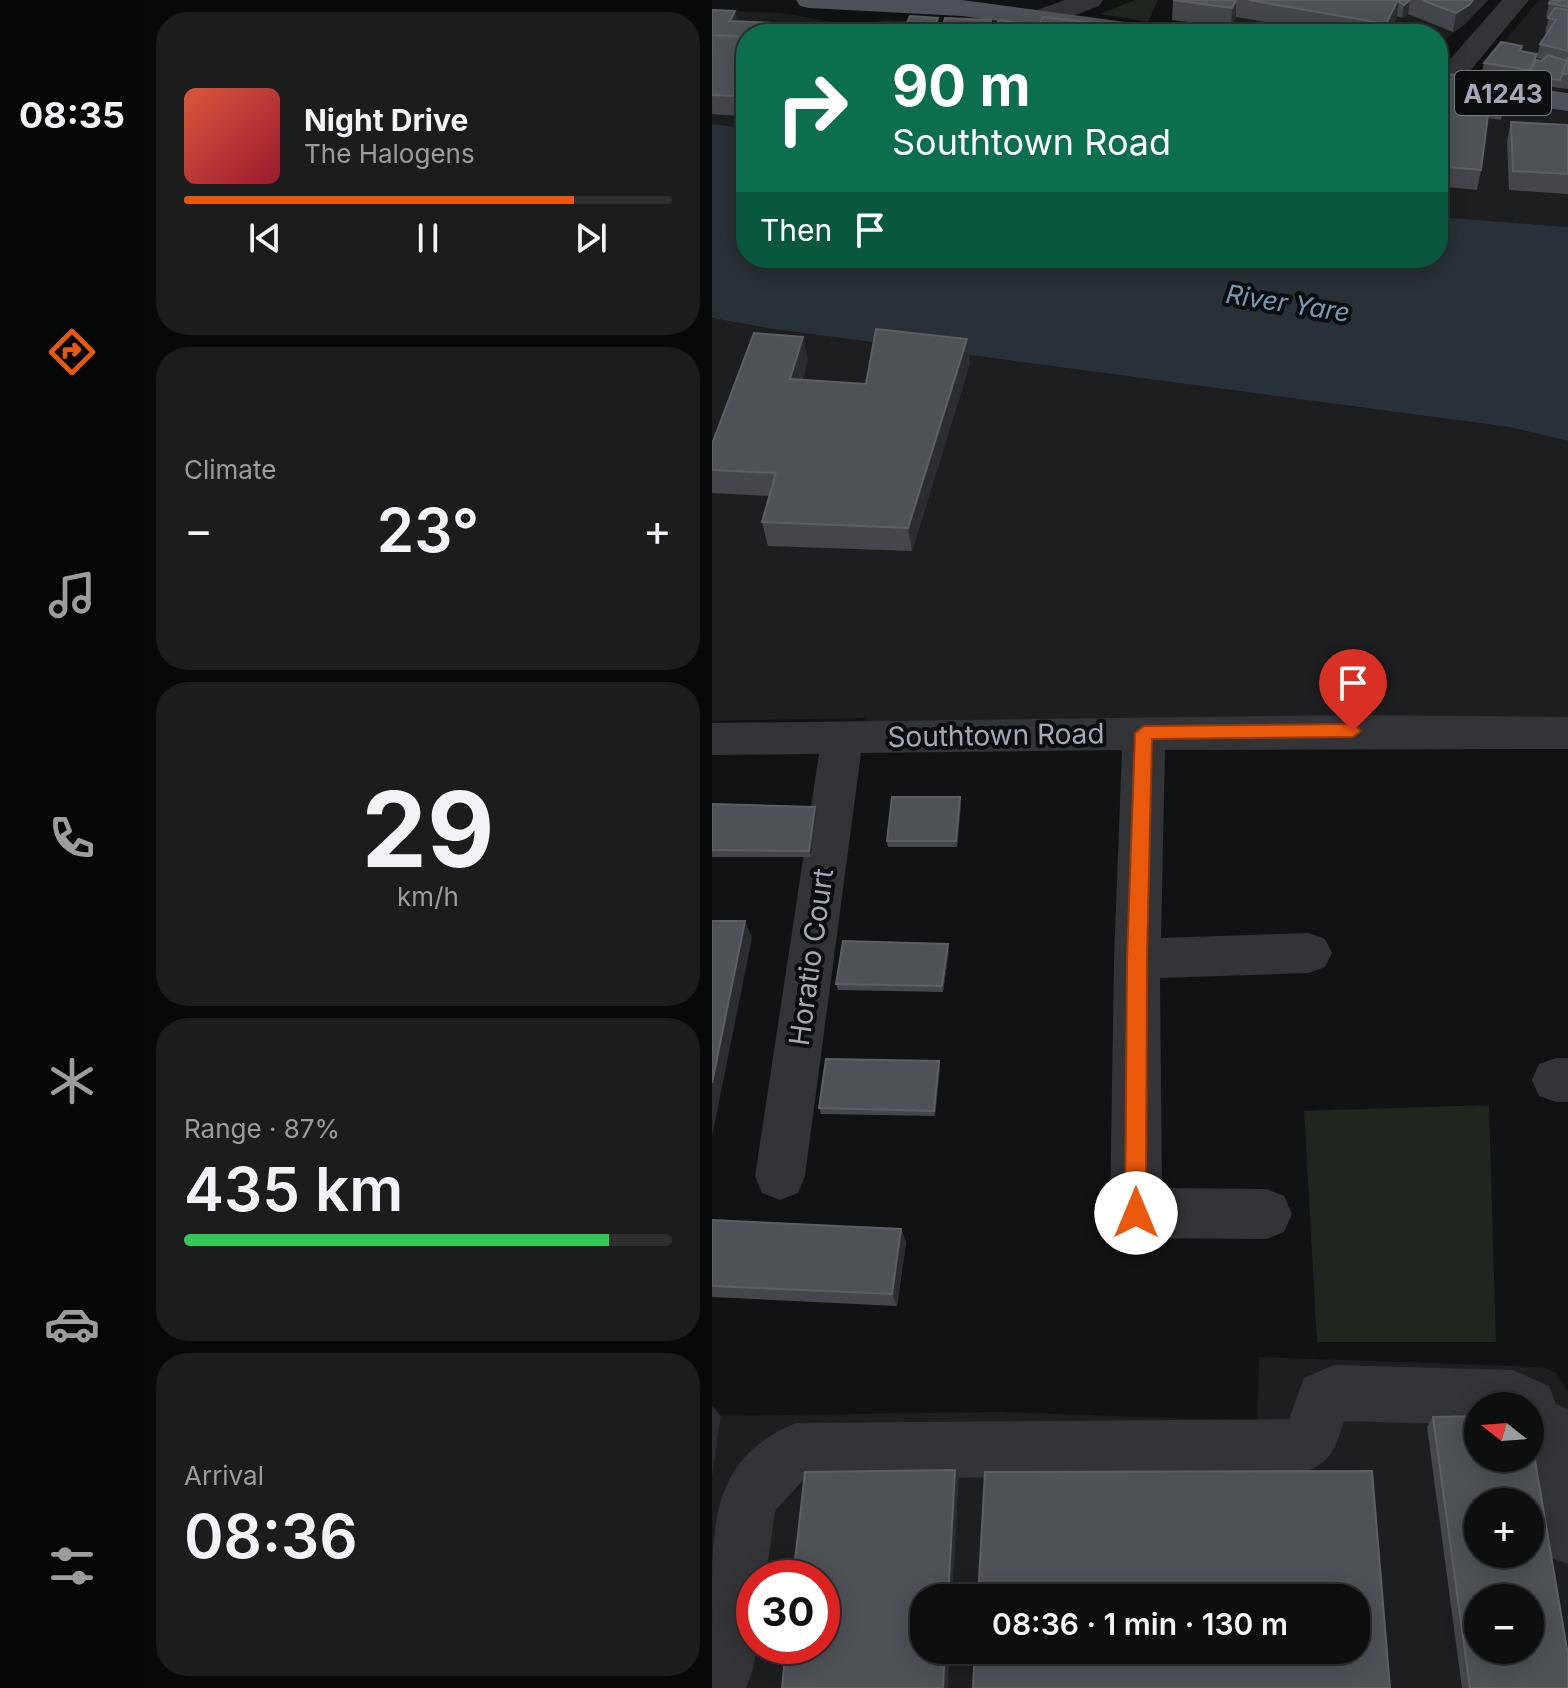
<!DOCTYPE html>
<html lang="en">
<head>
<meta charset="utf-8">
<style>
  body { margin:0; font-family:Inter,sans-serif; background:#1b1c1c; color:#f1f3f6; height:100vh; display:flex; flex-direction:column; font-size:30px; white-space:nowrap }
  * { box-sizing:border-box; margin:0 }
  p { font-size:26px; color:#9a9c9e }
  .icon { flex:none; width:44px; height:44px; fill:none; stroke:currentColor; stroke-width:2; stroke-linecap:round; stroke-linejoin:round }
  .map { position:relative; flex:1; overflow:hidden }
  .drawer { display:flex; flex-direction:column; gap:12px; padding:12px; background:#070808; width:568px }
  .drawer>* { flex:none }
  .banner { position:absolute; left:24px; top:24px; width:712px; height:244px; border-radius:32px; box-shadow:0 4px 20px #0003,0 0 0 2px #2d2e2e; background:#0b6e4f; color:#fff; overflow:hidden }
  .needle { width:52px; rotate:287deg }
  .buttons { position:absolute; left:752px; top:1392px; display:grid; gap:16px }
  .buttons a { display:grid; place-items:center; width:80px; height:80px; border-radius:50%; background:#0d0e0e; box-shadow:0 4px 20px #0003,0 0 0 2px #2d2e2e; font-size:40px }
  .speed { position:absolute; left:24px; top:1560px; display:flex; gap:16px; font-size:40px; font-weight:700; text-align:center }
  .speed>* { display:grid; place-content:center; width:104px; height:104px; border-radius:50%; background:#0d0e0e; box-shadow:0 4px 20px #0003,0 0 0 2px #2d2e2e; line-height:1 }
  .speed .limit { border:12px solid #d22; background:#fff; color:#111 }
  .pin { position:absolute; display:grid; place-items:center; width:68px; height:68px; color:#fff; margin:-82px -34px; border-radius:50% 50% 50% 0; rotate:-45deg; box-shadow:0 0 8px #0007 }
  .pin .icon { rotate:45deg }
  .me { position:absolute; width:88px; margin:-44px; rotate:0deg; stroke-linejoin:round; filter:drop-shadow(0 0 6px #0008) }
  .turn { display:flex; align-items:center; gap:28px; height:168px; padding:0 24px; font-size:36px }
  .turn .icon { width:104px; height:104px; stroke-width:2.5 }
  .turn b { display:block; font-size:56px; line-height:68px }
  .then { display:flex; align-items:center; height:76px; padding:0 24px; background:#0003; gap:16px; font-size:30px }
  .big { font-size:60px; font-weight:600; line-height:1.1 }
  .drawer .tile { flex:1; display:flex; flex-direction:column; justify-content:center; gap:12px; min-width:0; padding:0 28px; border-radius:32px; background:#1b1c1c }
  .drawer .dial { align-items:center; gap:0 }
  .dial b { font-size:104px; line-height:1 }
  .song { display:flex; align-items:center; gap:24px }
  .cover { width:96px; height:96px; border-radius:12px; background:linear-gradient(135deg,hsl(10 70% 55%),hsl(350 70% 35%)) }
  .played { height:8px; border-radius:4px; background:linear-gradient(90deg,#ea580c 80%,#2d2e2e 80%) }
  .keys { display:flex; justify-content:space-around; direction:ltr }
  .heat { display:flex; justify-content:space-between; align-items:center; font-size:44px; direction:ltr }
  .charge { height:12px; border-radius:6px; background:linear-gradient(90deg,#34c759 87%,#2d2e2e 0) }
  .trip { position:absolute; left:198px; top:1584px; width:460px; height:80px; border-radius:32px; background:#0d0e0e; box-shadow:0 4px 20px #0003,0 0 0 2px #2d2e2e; font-weight:600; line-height:80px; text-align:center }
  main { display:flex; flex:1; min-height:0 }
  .tabs { display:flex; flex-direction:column; width:144px; justify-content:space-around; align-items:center; background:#050606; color:#9a9c9e }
  .tabs .icon { width:56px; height:56px }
  .tabs .active { color:#ea580c }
  .tabs b { font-size:36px; color:#f1f3f6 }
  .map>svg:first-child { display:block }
  .built { fill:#1d1e20; fill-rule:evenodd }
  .green { fill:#1e261e }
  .water { fill:#283137 }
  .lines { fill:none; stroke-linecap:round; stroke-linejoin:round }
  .minor { fill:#323438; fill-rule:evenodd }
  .major { fill:#4e5157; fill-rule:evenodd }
  .wall { fill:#44464b }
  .shaded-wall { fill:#2b2d30 }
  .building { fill:#4e5156; stroke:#5c5f65; stroke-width:2; fill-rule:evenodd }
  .route { fill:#ea580c; stroke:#983908; stroke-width:2 }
  .labels { text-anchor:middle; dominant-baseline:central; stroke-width:8; stroke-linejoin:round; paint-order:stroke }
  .shield { fill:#0c0d0e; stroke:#767a82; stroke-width:2 }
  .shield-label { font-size:26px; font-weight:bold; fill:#a3a9b4 }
  .far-water-label { font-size:26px; font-style:italic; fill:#789ab0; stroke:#0c0d0e }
  .street-label { font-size:28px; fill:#a3a9b4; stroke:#0c0d0e }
</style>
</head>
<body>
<main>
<nav class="tabs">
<b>08:35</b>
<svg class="icon active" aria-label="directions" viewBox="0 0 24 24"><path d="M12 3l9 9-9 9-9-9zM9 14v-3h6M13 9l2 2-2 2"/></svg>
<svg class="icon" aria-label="music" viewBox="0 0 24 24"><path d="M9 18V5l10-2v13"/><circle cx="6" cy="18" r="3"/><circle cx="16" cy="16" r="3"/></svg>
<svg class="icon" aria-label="phone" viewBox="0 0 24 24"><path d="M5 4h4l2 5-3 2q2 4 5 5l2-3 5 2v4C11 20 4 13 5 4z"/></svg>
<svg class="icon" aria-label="climate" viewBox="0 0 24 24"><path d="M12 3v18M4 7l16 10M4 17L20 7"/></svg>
<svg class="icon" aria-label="car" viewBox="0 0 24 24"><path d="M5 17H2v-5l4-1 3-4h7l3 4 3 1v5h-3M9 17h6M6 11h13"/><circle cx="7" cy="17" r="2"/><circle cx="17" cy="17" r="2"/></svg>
<svg class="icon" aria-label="filters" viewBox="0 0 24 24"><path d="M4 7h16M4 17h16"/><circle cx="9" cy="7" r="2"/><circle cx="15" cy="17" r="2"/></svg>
</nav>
<section class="drawer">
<div class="tile">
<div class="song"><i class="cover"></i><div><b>Night Drive</b><p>The Halogens</p></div></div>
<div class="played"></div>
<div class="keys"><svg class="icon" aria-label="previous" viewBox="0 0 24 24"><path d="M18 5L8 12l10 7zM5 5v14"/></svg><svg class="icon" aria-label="pause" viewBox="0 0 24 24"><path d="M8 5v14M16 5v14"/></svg><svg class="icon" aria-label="next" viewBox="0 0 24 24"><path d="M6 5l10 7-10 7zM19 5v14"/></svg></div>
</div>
<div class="tile"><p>Climate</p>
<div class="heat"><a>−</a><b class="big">23°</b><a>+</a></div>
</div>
<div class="tile dial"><b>29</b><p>km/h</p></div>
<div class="tile"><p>Range · 87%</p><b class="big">435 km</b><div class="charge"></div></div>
<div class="tile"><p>Arrival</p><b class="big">08:36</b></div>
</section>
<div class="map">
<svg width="856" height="1688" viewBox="0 0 856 1688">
  <rect width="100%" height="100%" fill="#111213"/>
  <path class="built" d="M474,0h300l-20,23 -28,23v-12h-211l-53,-8z
    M827,0h29v92l-95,-13z
    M0,10l69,3 71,12 36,-5 110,5 78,9h-330v94l-34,-4z
    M726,89l130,21v117l-130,-10z
    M0,318l61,11 736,98 59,14v292l-706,4 4,-19 -154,3z
    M547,1357l253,9 33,2 11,5 12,19v296h-856v-272l290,-4 255,9zM766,1406h52v52h-52zM766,1502h52v52h-52zM42,1578h68v68h-68zM212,1598h432v52h-432zM766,1598h52v52h-52z"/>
  <path class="green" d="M423,0h23l-10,22 -48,-8z
    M777,1105l7,237h-179l-13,-231z"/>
  <path class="water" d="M0,124l34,4v130h692v-41l130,10v214l-59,-14 -736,-98 -61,-11z"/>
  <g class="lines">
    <path class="minor" d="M353,0h38l-4,6 -45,17h-20l-4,-6 4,-6z
      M790,0h27l-75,90 -16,1v-18z
      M641,715l215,2v32l-403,1 -4,188 148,-5 16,6 7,14 -7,14 -16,6 -149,5 2,210 104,1 18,7 8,18 -8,18 -18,7 -130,-1 -18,-7 -8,-18 4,-254 8,-209 -261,3 -56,423 -7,17 -18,7 -18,-7 -7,-17 64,-422 -107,1v-32z
      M844,1058h12v44h-12l-17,-6 -7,-16 7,-16z
      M622,1365l179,5 36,16 7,18 12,5v155l-21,-8c-19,-46 -17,-101 -17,-150h-52v19l-134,-4c-10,32 -13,41 -45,54l-495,4 -29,32 -9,67h-12v68h3l-4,23 -7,19h-34c0,-33 0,-66 0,-98 0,-76 6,-135 84,-167l493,-4 15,-41z"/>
    <path class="major" d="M84,0h166l193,26 10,2 4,6h-75l-132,-18 -153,-8 -9,-2z
      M726,74l130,19v18l-130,-19z"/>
  </g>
  <path class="wall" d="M461,0h315l-23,24 -12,8 -45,-18 -6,4 -5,-2 -9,18h-55l-97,-17 -5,10 -59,-7z
    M856,0v89l-87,-12 3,-14 37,-12 15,9 5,1 2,-2 -6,-1 3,-14 8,-11 -3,-1 4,-15h-3l3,-14z
    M0,10l23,1 4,105 -27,-2z
    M226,18l1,7 -4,9h-29l-1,-7z
    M279,20l1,8 -2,6h-49v-4z
    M282,28l25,2 -3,4h-21z
    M726,73l52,9 15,18 -4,20 -13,-2 -7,52 -4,20 -39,-4z
    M799,122l57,3v69l-59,-4 -2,-49z
    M96,360l-6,20 64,4 104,-21 -58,188 -144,-5 -6,-24 8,-26 -58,-3v-49z
    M248,797l1,7 -4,43h-69l-1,-6z
    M0,804l105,10 -6,43h-99z
    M237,950l-6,42 -105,-2 -2,-6z
    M227,1061l1,6 -5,49 -114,-2 -2,-6z
    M0,1220l189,9 5,13 -9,64 -185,-9z
    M721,1417l135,271h-106l-35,-261z"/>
  <path class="shaded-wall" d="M524,0v17l-5,10 1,-19z
    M686,0h1l-2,16 -9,18h-3l1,-10z
    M761,0h15l-23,24 -12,8 3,-19z
    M698,1l-2,13 -6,4 2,-13z
    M23,11l3,13 -8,-3z
    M226,18l1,7 -4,9h-1l-1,-5z
    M60,23l2,11h-7z
    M307,23v7l-3,4h-2v-4z
    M34,71v29l-7,16 -5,-20z
    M91,337l5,23 -13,43 -5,-24z
    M255,339l3,24 -58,188 -4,-23z
    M248,797l1,7 -4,43 -1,-6z
    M103,807l2,7 -6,43 -2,-6z
    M33,921l7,17 -40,199v-54z
    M236,944l1,6 -6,42 -1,-6z
    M227,1061l1,6 -5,49 -1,-5z
    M189,1229l5,13 -9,64 -5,-12z
    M0,1406l9,10 -9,60z
    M243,1470l4,9 -7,119h-4z
    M233,1650h5l-2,38h-5z"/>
  <path class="building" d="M461,0h63l-4,8z
    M537,0h149l-12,24z
    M687,0h11l-6,5 -5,-3z
    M710,0h51l-4,5 -13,8z
    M839,0h17v7l-19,-4z
    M843,8l13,2v41l-28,-7 16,-24 -8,-2z
    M0,10l23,1 -5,10 42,2 -5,11h-21v3l-34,-2z
    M198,16l28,2 -5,11 -28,-2z
    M331,17l69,8 -4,9h-74z
    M233,18l46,2 -3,12 -47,-2z
    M287,20l20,3 -5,7 -20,-2z
    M0,35l34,2v34l-12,25 -22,-1z
    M789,42l21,4 -2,5 17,3 -7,16 -46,-7z
    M836,55l19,6 -7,19 -32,-4 8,-16 5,1z
    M856,57v17l-6,-1z
    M726,73l52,6v3l17,2 -2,16 -15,-1 -9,71 -43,-4z
    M799,122l57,3v49l-55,-3z
    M164,329l91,10 -59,189 -146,-6 14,-49 -64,-3v-26l42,-111 49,4 -13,42 76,5z
    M180,797h68l-4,44h-69z
    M0,804l103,3 -6,44 -97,-1z
    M0,921h33l-33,162z
    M131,941l105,3 -6,42 -106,-2z
    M114,1059l113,2 -5,50 -115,-3z
    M0,1220l189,9 -9,65 -180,-8z
    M766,1416v42h52v-27l38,224v33h-98l-37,-271zM766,1502h52v52h-52zM766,1598h52v52h-52z
    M243,1470l-7,128h-24v52h21l-2,38h-161l4,-42h36v-68h-29l12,-106z
    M660,1471l18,217h-417l2,-38h381v-52h-378l7,-126z"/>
  <path class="route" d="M641,724l8,7 -8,6 -201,2 -5,220 -1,254 -3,7 -7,3 -8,-3 -3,-7 2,-254 8,-226 9,-7z"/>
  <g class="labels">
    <rect class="shield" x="743" y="71" width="96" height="44" rx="6"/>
    <g class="shield-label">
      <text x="791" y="93">A1243</text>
    </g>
    <g class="far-water-label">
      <text transform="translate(576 303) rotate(9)">River Yare</text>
    </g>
    <g class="street-label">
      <text transform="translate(284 735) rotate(-1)">Southtown Road</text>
      <text transform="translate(99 957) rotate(-82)">Horatio Court</text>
    </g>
  </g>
</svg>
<div class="buttons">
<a><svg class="needle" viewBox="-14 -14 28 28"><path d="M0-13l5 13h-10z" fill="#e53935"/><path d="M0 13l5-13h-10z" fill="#9a9c9e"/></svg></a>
<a>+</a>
<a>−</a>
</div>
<div class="speed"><div class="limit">30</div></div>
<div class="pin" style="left:641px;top:731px;background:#d93025"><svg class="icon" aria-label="arrive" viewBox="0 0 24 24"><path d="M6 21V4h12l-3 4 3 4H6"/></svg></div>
<svg class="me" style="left:424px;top:1213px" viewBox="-20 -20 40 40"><circle r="19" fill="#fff"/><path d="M0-13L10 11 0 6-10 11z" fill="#ea580c"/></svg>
<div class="trip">08:36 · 1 min · 130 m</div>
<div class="banner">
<div class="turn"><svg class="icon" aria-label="right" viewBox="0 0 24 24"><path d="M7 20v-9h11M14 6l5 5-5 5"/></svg><div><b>90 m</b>Southtown Road</div></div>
<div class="then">Then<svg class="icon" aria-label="arrive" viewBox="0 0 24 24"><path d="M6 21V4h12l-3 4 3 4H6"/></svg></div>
</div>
</div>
</main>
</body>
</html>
